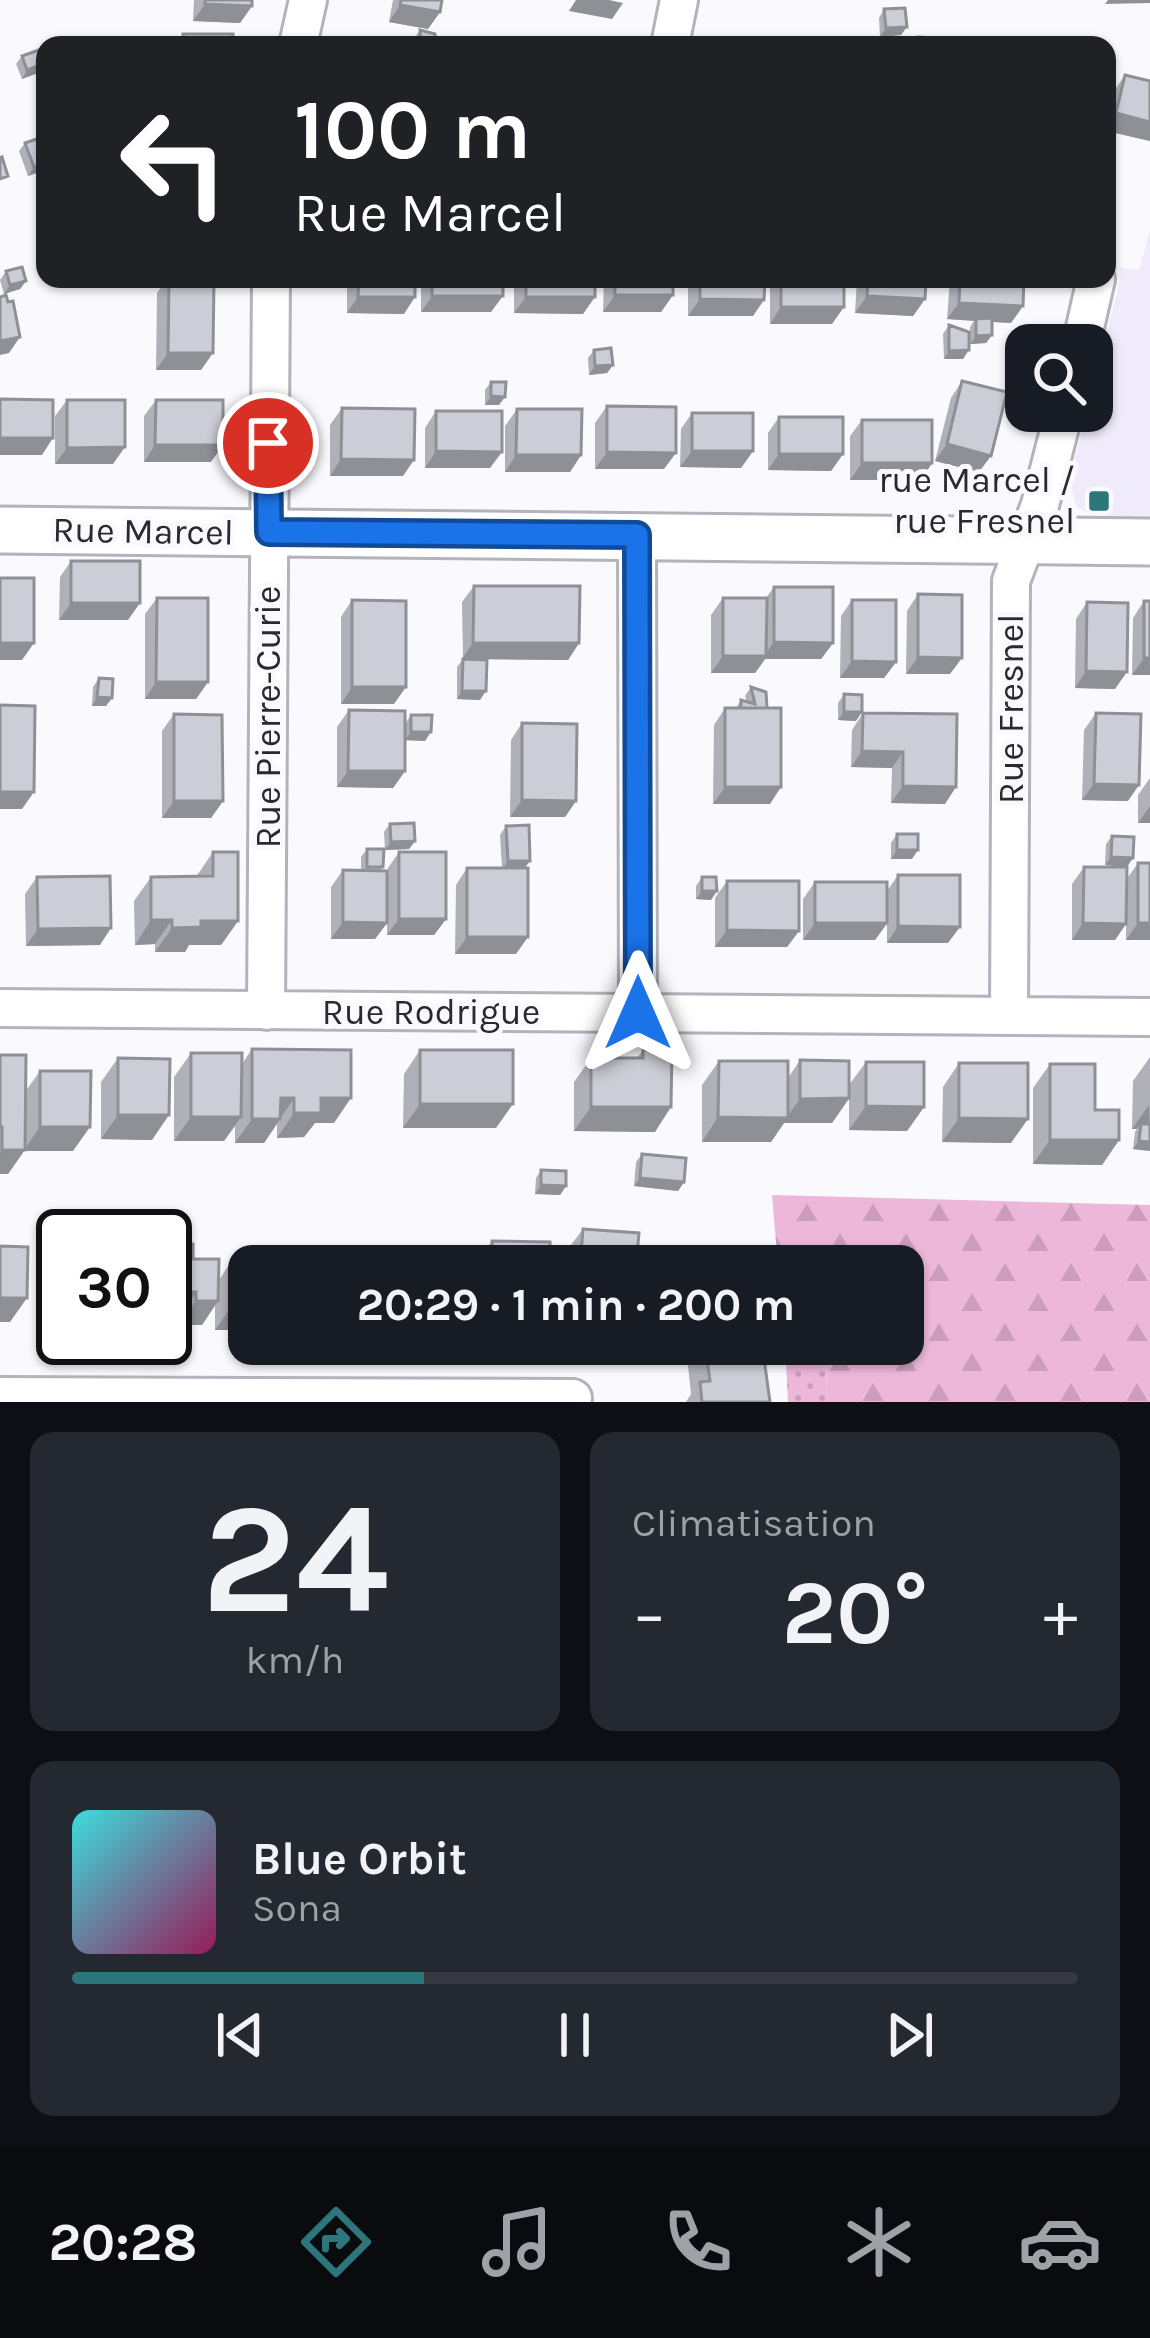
<!DOCTYPE html>
<html lang="fr">
<head>
<meta charset="utf-8">
<style>
  body { margin:0; font-family:Karla,sans-serif; background:#242831; color:#f1f3f6; height:100vh; display:flex; flex-direction:column; font-size:45px; white-space:nowrap }
  * { box-sizing:border-box; margin:0 }
  p { font-size:39px; color:#9ea1a6 }
  .icon { flex:none; width:66px; height:66px; fill:none; stroke:currentColor; stroke-width:2; stroke-linecap:round; stroke-linejoin:round }
  .map { position:relative; height:1402px; overflow:hidden }
  .details { display:flex; flex-direction:column; gap:30px; padding:30px; background:#0d0f14; flex:1 }
  .details>* { flex:none }
  .banner { position:absolute; left:36px; top:36px; width:1080px; height:252px; border-radius:24px; box-shadow:0 3px 9px #0004; background:#202124; color:#fff; overflow:hidden }
  .buttons { position:absolute; left:1005px; top:324px; display:grid; gap:24px }
  .buttons a { display:grid; place-items:center; width:108px; height:108px; border-radius:24px; background:#171b24; box-shadow:0 3px 9px #0004; font-size:60px }
  .speed { position:absolute; left:36px; top:1209px; display:flex; gap:24px; font-size:60px; font-weight:700; text-align:center }
  .speed>* { display:grid; place-content:center; width:156px; height:156px; border-radius:50%; background:#171b24; box-shadow:0 3px 9px #0004; line-height:1 }
  .speed .limit { border:6px solid #111; border-radius:18px; background:#fff; color:#111 }
  .pin { position:absolute; display:grid; place-items:center; width:102px; height:102px; color:#fff; margin:-51px; border:6px solid #fff; border-radius:50%; box-shadow:0 3px 12px #0007 }
  .me { position:absolute; width:132px; margin:-66px; rotate:0deg; stroke-linejoin:round; filter:drop-shadow(0 0 9px #0008) }
  .turn { display:flex; align-items:center; gap:42px; height:252px; padding:0 60px; font-size:54px }
  .turn .icon { width:156px; height:156px; stroke-width:2.5 }
  .turn b { display:block; font-size:84px; line-height:102px }
  .big { font-size:90px; font-weight:700; line-height:1.1 }
  .details .card { flex:1; display:flex; flex-direction:column; justify-content:center; gap:18px; min-width:0; padding:0 42px; border-radius:24px; background:#242831 }
  .details .dial { align-items:center; gap:0 }
  .dial b { font-size:156px; line-height:1 }
  .song { display:flex; align-items:center; gap:36px }
  .cover { width:144px; height:144px; border-radius:18px; background:linear-gradient(135deg,hsl(180 70% 55%),hsl(330 70% 35%)) }
  .played { height:12px; border-radius:6px; background:linear-gradient(90deg,#2d767b 35%,#363941 35%) }
  .keys { display:flex; justify-content:space-around; direction:ltr }
  .heat { display:flex; justify-content:space-between; align-items:center; font-size:66px; direction:ltr }
  .details .tiles { flex:1; display:grid; gap:30px; grid-template-columns:1fr 1fr }
  .card:last-child { grid-column:span 2 }
  .trip { position:absolute; left:228px; top:1245px; width:696px; height:120px; border-radius:24px; background:#171b24; box-shadow:0 3px 9px #0004; font-weight:700; line-height:120px; text-align:center }
  .tabs { display:flex; height:192px; justify-content:space-around; align-items:center; background:#090b0e; color:#9ea1a6 }
  .tabs .icon { width:84px; height:84px }
  .tabs .current { color:#2d767b }
  .tabs b { font-size:54px; color:#f1f3f6 }
  .map>svg:first-child { display:block }
  .built { fill:#f0ebfa }
  .grass { fill:url(#grass-dots) }
  .forest { fill:url(#forest-firs) }
  .lines { fill:none; stroke-linecap:round; stroke-linejoin:round }
  .minor-casing { stroke:#b4b2ba; stroke-width:42 }
  .tertiary-casing { stroke:#b4b2ba; stroke-width:51 }
  .minor { stroke:#fff; stroke-width:36 }
  .tertiary { stroke:#fff; stroke-width:45 }
  .wall { fill:#afb0b8 }
  .shaded-wall { fill:#8f9096 }
  .building { fill:#cccdd6; stroke:#8f9096; stroke-width:3 }
  .route-casing { stroke:#114b97; stroke-width:30 }
  .route { stroke:#1a73e8; stroke-width:21 }
  .poi-dot { fill:#2d767b; stroke:#faf9fe; stroke-width:4.5 }
  .labels { text-anchor:middle; dominant-baseline:central; stroke-width:10; stroke-linejoin:round; paint-order:stroke }
  .poi-label { font-size:36px; fill:#2a292c; stroke:#faf9fe; text-anchor:end }
  .street-label { font-size:36px; fill:#2a292c; stroke:#faf9fe }
</style>
</head>
<body>
<div class="map">
<svg width="1150" height="1402" viewBox="0 0 1150 1402">
  <defs>
    <pattern id="grass-dots" width="8" height="8" patternUnits="userSpaceOnUse" patternTransform="scale(3)"><rect width="8" height="8" fill="#edb7da"/><path d="M2 2h.1M6 6h.1" fill="none" stroke="#cb9dbb" stroke-width="1.8" stroke-linecap="round"/></pattern>
    <pattern id="forest-firs" width="22" height="20" patternUnits="userSpaceOnUse" patternTransform="scale(3)"><rect width="22" height="20" fill="#edb7da"/><path d="M5 1l3.5 6h-7zM16 11l3.5 6h-7z" fill="#cb9dbb"/></pattern>
  </defs>
  <rect width="100%" height="100%" fill="#faf9fe"/>
  <path class="built" d="M1150,229v289l-57,-2 -16,-9 -8,-26 18,-70h5v-21l27,-105 1,-17 19,2z"/>
  <path class="grass" d="M785,1344l41,6 1,52h-39z"/>
  <path class="forest" d="M772,1195l378,10v197h-323l-1,-52 -34,-6h111v-78h-125z"/>
  <g class="lines">
    <defs>
      <path id="minor" d="M298,45l10,-45
        M670,45l9,-45
        M1081,345l15,-66
        M637,535l1,478
        M0,1008l1150,9
        M266,1011l5,-732
        M1009,1015l2,-434 29,-76 24,-94
        M0,1396l573,2"/>
      <path id="tertiary" d="M0,530l1150,12"/>
    </defs>
    <use href="#minor" class="minor-casing"/>
    <use href="#tertiary" class="tertiary-casing"/>
    <use href="#minor" class="minor"/>
    <use href="#tertiary" class="tertiary"/>
  </g>
  <path class="wall" d="M194,0h58v6l-12,17 -47,-2z
    M393,0h49l-2,12 -12,17 -39,-7z
    M884,9l17,26 -21,2 -1,-19z
    M420,30l16,15h-22v-6z
    M22,56l16,17 -16,6 -6,-15z
    M1125,75l25,66 -43,-10v-13l7,-27z
    M45,136v34l-17,6 -9,-25 6,-8z
    M6,271l20,10 -6,8 -16,5 -4,-14z
    M161,279h53l-13,91h-45l1,-77 9,-13z
    M347,279h68l-11,35 -57,-1z
    M421,279h82l-12,33h-70z
    M514,279h81l-12,35 -69,-1z
    M604,279h69v16l-12,17h-58z
    M688,279h77l-12,37h-65z
    M770,279h74l-12,45h-62z
    M857,279h69l-1,20 -12,17 -58,-3z
    M950,279h74l-1,27 -12,17 -19,-1v13l-6,8 -16,1v-17l4,-6 -27,-2z
    M949,325l14,34h-19l-1,-25z
    M594,350l19,15 -6,8 -18,2 -1,-17z
    M962,381l17,91 -44,-11 16,-63z
    M491,382l8,23h-14v-15z
    M67,400l46,64h-58v-48z
    M156,400l55,62h-67v-46z
    M607,406l57,63h-69v-46z
    M342,408l61,68h-73v-51z
    M517,409l64,46 -11,17h-65v-46z
    M436,411l54,57h-65v-40z
    M692,413l61,38 -12,17 -61,-1 1,-38z
    M779,417l64,37 -12,17 -63,-1v-37z
    M862,420l70,43 -11,17h-71v-44z
    M71,561l57,59h-69l1,-43z
    M474,586l105,57 -11,17 -83,-1 -5,41 -23,-1v-32l6,-8 -1,-57z
    M774,587l59,56 -12,16h-56l-10,14h-44v-58l12,-17h43z
    M918,594l32,80h-44l1,-63z
    M157,598l51,84 -12,17h-51v-85z
    M352,600l42,104h-53v-87z
    M852,600l44,62 -12,16h-44l1,-62z
    M1144,601h6v74h-18l1,-57z
    M1087,602l28,87 -40,-1 1,-69z
    M99,678l13,20 -6,8h-14l1,-19z
    M751,687l16,21 3,96h-57l1,-79 11,-17h11l5,-8 6,2 -2,-6z
    M844,694l12,27 -18,-1v-17z
    M349,710l56,14 6,-9 14,26 -20,-1v31l-12,17 -56,-1v-60z
    M863,713l94,1 -12,90 -54,-1 1,-35 -41,-1 1,-37z
    M1096,713l32,88 -46,-1 2,-70z
    M174,714l49,87 -12,17h-49v-87z
    M522,723l54,78 -11,16h-55l1,-77z
    M1150,778v45h-12v-28z
    M390,824l25,17 -6,8 -24,1 -1,-18z
    M506,826l19,42 -9,86h-61l1,-69 11,-17h35l-2,-33z
    M897,834l15,25h-21v-16z
    M1112,836l22,1 -29,28 1,-21z
    M367,849l16,18 -2,4 6,52 -12,16h-44v-52l12,-17 18,1v-14z
    M213,852l25,69 -17,24h-32l-4,7h-30v-8l-20,1 -1,-44 17,-24h45z
    M399,852l47,67 -12,16h-47l1,-67z
    M1138,863h12v77h-24v-52v36l-11,16h-43v-56l12,-17 42,13z
    M898,875l50,68h-61v-19l-12,16h-72v-41l12,-17 72,9z
    M37,877l63,68 -74,1 -1,-52z
    M702,877l9,23 -15,-1v-13z
    M727,881l72,50 -12,16h-72v-49z
    M252,1049l82,74h-19l-11,14 -27,1v-14l-13,19h-29v-17l-11,15h-50v-64l17,-24 51,11z
    M420,1050l76,78h-93l1,-54z
    M643,1050l12,82 -81,-1v-49l17,-24h46z
    M0,1055l25,37 15,-21 33,80h-49l-16,23h-8z
    M1150,1057v94l-17,-2 2,-17 2,-3h-5l1,-48z
    M118,1058l34,82 -51,-1v-57z
    M800,1060l49,25 17,-23 58,45 -17,24 -58,-1v-31l-17,24h-48l-13,19h-69v-57l17,-24 69,17z
    M959,1063l52,80 -69,-1 1,-55z
    M1050,1064l45,46 24,30 -17,25 -69,-1v-76z
    M642,1154l42,28 -6,9 -44,-5 2,-24z
    M541,1170l25,16 -6,9 -25,-1 1,-16z
    M583,1229l53,37h-66l1,-21z
    M492,1241l58,25h-144l7,-10 62,9z
    M63,1249v75h-18l1,-51z
    M272,1249l24,17h-47v58l-4,6h-30v-25l-13,20h-23l14,-66 26,21 13,-20h32z
    M703,1344h59l8,58h-84l5,-8 -3,-28z"/>
  <path class="shaded-wall" d="M576,0h33l14,3 -11,16 -43,-8z
    M1108,0h42v3l-45,1z
    M205,4l47,2 -12,17 -47,-2z
    M400,5l40,7 -12,17 -39,-7z
    M907,27l-6,8 -21,2 6,-9z
    M44,64l-6,9 -16,6 5,-9z
    M1116,113l34,9v19l-43,-10v-5z
    M45,163v7l-17,6 6,-9z
    M136,279h17l-6,8 -15,-1z
    M26,281l-6,8 -16,5 6,-9z
    M615,295h58l-12,17h-58z
    M432,296h71l-12,16h-70z
    M867,296l58,3 -12,17 -58,-3z
    M358,297h57l-11,17 -57,-1z
    M526,297h69l-12,17 -69,-1z
    M700,299l64,1 -11,16h-65z
    M959,303l64,3 -12,17 -64,-4z
    M781,307h63l-12,17h-62z
    M992,335l-6,8 -16,1 6,-8z
    M20,337l-11,16 -9,2v-14z
    M969,350l-6,9h-19l5,-8z
    M168,353h45l-12,17h-45z
    M613,365l-6,8 -18,2 6,-9z
    M491,396l14,1 -6,8h-14z
    M0,438h53l-11,17h-42z
    M947,444l44,12 -12,16 -44,-11z
    M155,445h68l-12,17h-67z
    M125,447l-12,17h-58l12,-16z
    M436,451l66,1 -12,16h-65z
    M692,451h61l-12,17 -61,-1z
    M607,452l69,1 -12,16h-69z
    M779,454h64l-12,17 -63,-1z
    M516,455h65l-11,17h-65z
    M341,459l73,1 -11,16h-73z
    M862,463h70l-11,17h-71z
    M71,603h69l-12,17h-69z
    M774,642l59,1 -12,16h-56l-10,14h-44l12,-17h41z
    M0,643h34l-12,17h-22z
    M473,643h106l-11,17 -106,-1z
    M918,657l44,1 -12,16h-44z
    M1144,658h6v17h-18z
    M852,661l44,1 -12,16h-44z
    M1086,671l41,1 -12,17 -40,-1z
    M156,682h52l-12,17h-51z
    M352,687h54l-12,17h-53z
    M462,691h24l-6,9 -23,-1z
    M97,697l15,1 -6,8h-14z
    M844,712h18l-6,9 -18,-1z
    M411,732h20l-6,9 -20,-1z
    M862,751l41,1 -11,16 -41,-1z
    M348,771h57l-12,17 -56,-1z
    M1094,784l45,1 -11,16 -46,-1z
    M903,786l53,1 -11,17 -54,-1z
    M725,787h56l-11,17h-57z
    M0,792h34l-12,17h-22z
    M522,800l54,1 -11,16h-55z
    M174,801h49l-12,17h-49z
    M1150,806v17h-12z
    M415,841l-6,8 -24,1 6,-8z
    M897,850h21l-6,9h-21z
    M1111,857l22,1 -6,9 -22,-2z
    M508,861h22l-6,8 -22,1z
    M702,891h15l-6,9 -15,-1z
    M399,919h47l-12,16h-47z
    M151,920h21l-17,24 -20,1z
    M201,921h37l-17,24h-32l-4,7h-30l17,-24z
    M343,922l44,1 -12,16h-44z
    M815,923h72l-12,17h-72z
    M1083,923l43,1 -11,16h-43z
    M1138,923h12v17h-24z
    M898,926l62,1 -12,16h-61z
    M111,928l-11,17 -74,1 12,-17z
    M727,930l72,1 -12,16h-72z
    M467,937h61l-12,17h-61z
    M281,1098h13l-30,45h-29l17,-24z
    M321,1098h30l-17,25h-19l-11,14 -27,1 17,-25z
    M849,1098l-17,25h-48l-13,19h-69l16,-25 68,1 14,-19z
    M420,1104h93l-17,24h-93z
    M1149,1105l1,24 -9,-5 -4,5h-5z
    M866,1106l58,1 -17,24 -58,-1z
    M591,1107h80l-16,25 -81,-1z
    M118,1115h51l-17,25 -51,-1z
    M191,1117h50l-17,24h-50z
    M959,1118l69,1 -17,24 -69,-1z
    M40,1127h50l-17,24h-49l-16,23h-8v-21l2,-3h22z
    M1050,1140h69l-17,25 -69,-1z
    M1139,1141l11,1v9l-17,-2z
    M640,1178l44,4 -6,9 -44,-5z
    M541,1185l25,1 -6,9 -25,-1z
    M165,1292h31l-17,25h-14z
    M0,1298h27l-17,24h-10z
    M62,1300l1,24h-18z
    M196,1301h22l-16,24h-23z
    M232,1306h17v18l-4,6h-30z"/>
  <path class="building" d="M205,0h47v6l-47,-2z
    M401,0h41l-2,12 -40,-7z
    M905,8l2,19 -21,1 -2,-19z
    M420,30l15,4 1,11h-15z
    M183,34h50v11h-50z
    M918,37l16,1 -1,7h-15z
    M1002,39h26l-1,6h-25z
    M554,40h19v5h-19z
    M39,50l5,14 -17,6 -5,-14z
    M1125,75l25,6v41l-34,-9z
    M45,136v27l-11,4 -9,-24z
    M2,157l6,19 -8,3v-21z
    M22,267l4,14 -16,4 -4,-14z
    M169,279h45l-1,74h-45z
    M359,279h56v18h-57z
    M432,279h71v17h-71z
    M526,279h69v18h-69z
    M615,279h58v16h-58z
    M700,279h65l-1,21 -64,-1z
    M781,279h63v28h-63z
    M868,279h58l-1,20 -58,-3z
    M960,279h64l-1,27 -64,-3z
    M6,295l2,7 5,-1 7,36 -20,4v-44z
    M992,318v17l-16,1v-17z
    M949,325l20,7v18l-20,1z
    M611,348l2,17 -18,1 -1,-16z
    M962,381l45,11 -16,64 -44,-12z
    M491,382h15l-1,15 -14,-1z
    M0,399l53,1v38h-53z
    M67,400h58v47l-58,1z
    M156,400h67v45h-68z
    M607,406l69,1v46l-69,-1z
    M342,408l73,1 -1,51 -73,-1z
    M517,409h65l-1,46h-65z
    M436,411h66v41l-66,-1z
    M692,413h61v38h-61z
    M779,417h64v37h-64z
    M862,420h70v43h-70z
    M71,561h69v42h-69z
    M0,578h34v65h-34z
    M474,586h106l-1,57h-106z
    M774,587h59v56l-59,-1z
    M918,594l44,1v63l-44,-1z
    M157,598h51v84h-52z
    M723,598h44l-1,58h-43z
    M352,600l54,1v86h-54z
    M852,600h44v62l-44,-1z
    M1144,601h6v57h-6z
    M1087,602l41,1 -1,69 -41,-1z
    M463,659l24,1 -1,31h-24z
    M99,678l14,1 -1,19 -15,-1z
    M751,687l15,5 1,16h-26v-8l14,4z
    M844,694l18,1v17h-18z
    M0,705l35,1 -1,86h-34z
    M725,708h56v79h-56z
    M349,710l56,1v60h-57z
    M863,713l94,1 -1,73 -53,-1v-34l-41,-1z
    M1096,713l45,1 -2,71 -45,-1z
    M174,714l48,1 1,86h-49z
    M411,715h21l-1,17h-20z
    M522,723l55,1 -1,77 -54,-1z
    M414,823l1,18 -24,1 -1,-18z
    M529,825l1,36h-22l-2,-35z
    M897,834h21v16h-21z
    M1112,836l22,1 -1,21 -22,-1z
    M367,849h17l-1,18h-16z
    M213,852h25v69h-37v6l-29,1v-8h-21v-43l62,-1z
    M399,852h47v67h-47z
    M1138,863h12v60h-12z
    M1084,867h43l-1,57 -43,-1z
    M467,868h61v69h-61z
    M343,870l44,1v52l-44,-1z
    M898,875h62v52l-62,-1z
    M110,876l1,52 -73,1 -1,-52z
    M702,877h14l1,14h-15z
    M727,881h72v50l-72,-1z
    M815,882h72v41h-72z
    M252,1049l99,1v48h-30v15h-27v-15h-13l-1,21h-28z
    M420,1050h93v54h-93z
    M643,1050h29l-1,57h-80v-49h52z
    M191,1053h51l-1,64h-50z
    M0,1055h26l-1,95h-23v-23h-2z
    M118,1058l52,1 -1,56h-51z
    M800,1060l49,1v37l-49,1z
    M719,1061h69v57l-70,-1z
    M866,1062h58v45l-58,-1z
    M959,1063h69v56l-69,-1z
    M1050,1064h45v46h24v30h-69z
    M40,1071h51l-1,56h-50z
    M1141,1124h9v18l-11,-1z
    M642,1154l44,4 -2,24 -44,-4z
    M541,1170l25,1v15l-25,-1z
    M583,1229l56,4 -3,33h-56z
    M492,1241l58,1v24h-58z
    M165,1243l28,1v15h26l-1,42h-22v-9h-31z
    M0,1246l28,1 -1,51h-27z
    M272,1249l24,1v16h-47v40h-17v-46h40z
    M683,1249l17,17h-35z
    M413,1256h63l-1,10h-63z
    M317,1261l57,1v4h-57z
    M705,1344h57l8,58h-68l-2,-20 10,-1z"/>
  <g class="lines">
    <defs>
      <path id="route" d="M268,443l1,89 368,3 1,478"/>
    </defs>
    <use href="#route" class="route-casing"/>
    <use href="#route" class="route"/>
  </g>
  <rect class="poi-dot" x="1087" y="489" width="24" height="24" rx="6"/>
  <g class="labels">
    <g class="poi-label">
      <text x="1075" y="480">rue Marcel /<tspan x="1075" dy="41">rue Fresnel</tspan></text>
    </g>
    <g class="street-label">
      <text transform="translate(143 531) rotate(1)">Rue Marcel</text>
      <text transform="translate(1011 709) rotate(-90)">Rue Fresnel</text>
      <text transform="translate(268 717) rotate(-90)">Rue Pierre-Curie</text>
      <text x="431" y="1012">Rue Rodrigue</text>
    </g>
  </g>
</svg>
<div class="buttons">
<a><svg class="icon" aria-label="search" viewBox="0 0 24 24"><circle cx="10" cy="10" r="6"/><path d="M15 15l6 6"/></svg></a>
</div>
<div class="speed"><div class="limit">30</div></div>
<div class="pin" style="left:268px;top:443px;background:#d93025"><svg class="icon" aria-label="arrive" viewBox="0 0 24 24"><path d="M6 21V4h12l-3 4 3 4H6"/></svg></div>
<svg class="me" style="left:638px;top:1013px" viewBox="-20 -20 40 40"><path d="M0-17L14 15 0 8-14 15z" fill="#1a73e8" stroke="#fff" stroke-width="4"/></svg>
<div class="trip">20:29 · 1 min · 200 m</div>
<div class="banner">
<div class="turn"><svg class="icon" aria-label="left" viewBox="0 0 24 24"><path d="M17 20v-9H6M10 6l-5 5 5 5"/></svg><div><b>100 m</b>Rue Marcel</div></div>
</div>
</div>
<section class="details">
<div class="tiles">
<div class="card dial"><b>24</b><p>km/h</p></div>
<div class="card"><p>Climatisation</p>
<div class="heat"><a>−</a><b class="big">20°</b><a>+</a></div>
</div>
<div class="card">
<div class="song"><i class="cover"></i><div><b>Blue Orbit</b><p>Sona</p></div></div>
<div class="played"></div>
<div class="keys"><svg class="icon" aria-label="previous" viewBox="0 0 24 24"><path d="M18 5L8 12l10 7zM5 5v14"/></svg><svg class="icon" aria-label="pause" viewBox="0 0 24 24"><path d="M8 5v14M16 5v14"/></svg><svg class="icon" aria-label="next" viewBox="0 0 24 24"><path d="M6 5l10 7-10 7zM19 5v14"/></svg></div>
</div>
</div>
</section>
<nav class="tabs">
<b>20:28</b>
<svg class="icon current" aria-label="directions" viewBox="0 0 24 24"><path d="M12 3l9 9-9 9-9-9zM9 14v-3h6M13 9l2 2-2 2"/></svg>
<svg class="icon" aria-label="music" viewBox="0 0 24 24"><path d="M9 18V5l10-2v13"/><circle cx="6" cy="18" r="3"/><circle cx="16" cy="16" r="3"/></svg>
<svg class="icon" aria-label="phone" viewBox="0 0 24 24"><path d="M5 4h4l2 5-3 2q2 4 5 5l2-3 5 2v4C11 20 4 13 5 4z"/></svg>
<svg class="icon" aria-label="climate" viewBox="0 0 24 24"><path d="M12 3v18M4 7l16 10M4 17L20 7"/></svg>
<svg class="icon" aria-label="car" viewBox="0 0 24 24"><path d="M5 17H2v-5l4-1 3-4h7l3 4 3 1v5h-3M9 17h6M6 11h13"/><circle cx="7" cy="17" r="2"/><circle cx="17" cy="17" r="2"/></svg>
</nav>
</body>
</html>
